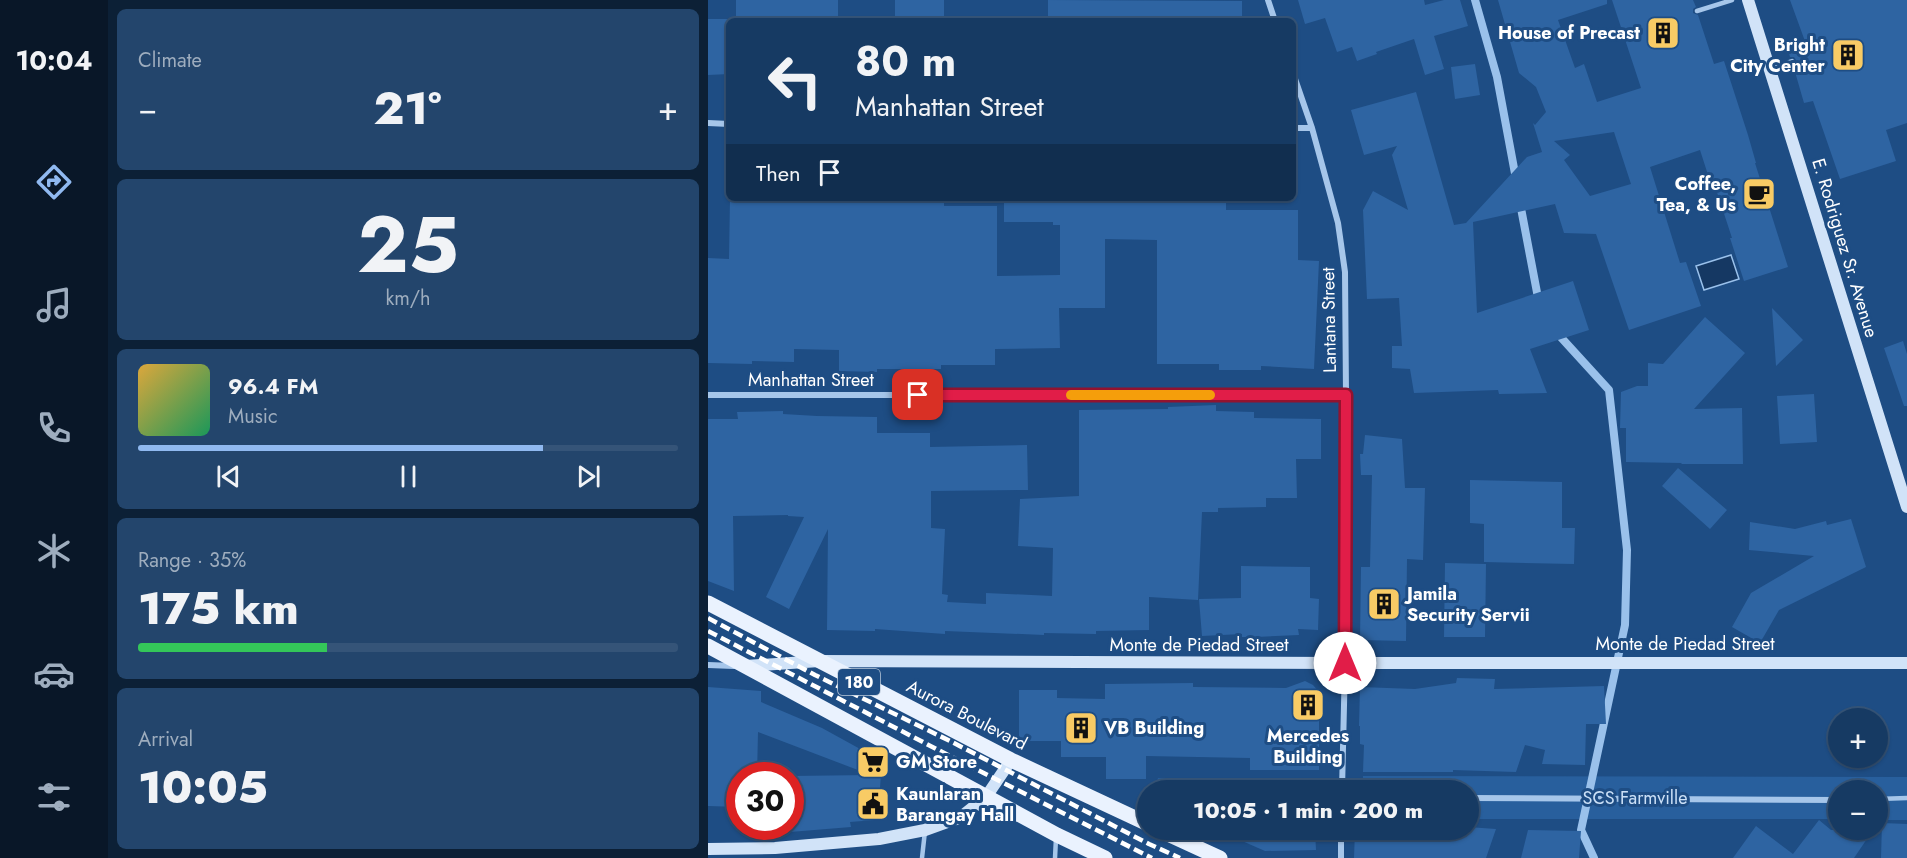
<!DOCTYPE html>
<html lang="en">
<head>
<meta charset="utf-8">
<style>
  body { margin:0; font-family:Jost,sans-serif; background:#23456c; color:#f1f3f6; height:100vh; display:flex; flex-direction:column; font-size:22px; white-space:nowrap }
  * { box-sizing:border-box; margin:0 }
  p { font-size:20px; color:#9eadbe }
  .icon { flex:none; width:33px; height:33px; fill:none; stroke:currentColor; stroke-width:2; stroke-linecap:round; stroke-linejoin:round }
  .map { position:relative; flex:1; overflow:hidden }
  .panel { display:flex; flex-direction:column; gap:9px; padding:9px; background:#0c2036; width:600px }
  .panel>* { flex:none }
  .guide { position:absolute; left:18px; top:18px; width:570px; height:183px; border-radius:9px; box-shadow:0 2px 4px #0004,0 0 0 2px #355478; background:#163a63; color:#f1f3f6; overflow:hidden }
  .fabs { position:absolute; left:1120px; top:708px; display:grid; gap:12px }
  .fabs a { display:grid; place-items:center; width:60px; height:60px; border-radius:50%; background:#163a63; box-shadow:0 2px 4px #0004,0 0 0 2px #355478; font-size:30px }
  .speed { position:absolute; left:18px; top:762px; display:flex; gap:12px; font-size:30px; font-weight:700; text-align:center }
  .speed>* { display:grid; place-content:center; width:78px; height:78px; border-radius:50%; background:#163a63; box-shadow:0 2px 4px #0004,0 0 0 2px #355478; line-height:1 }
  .speed .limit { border:9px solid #d22; background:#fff; color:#111 }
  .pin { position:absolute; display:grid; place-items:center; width:51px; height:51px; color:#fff; margin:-26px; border-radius:12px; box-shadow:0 3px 9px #0006 }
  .me { position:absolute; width:66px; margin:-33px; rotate:0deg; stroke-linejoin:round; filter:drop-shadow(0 0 4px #0008) }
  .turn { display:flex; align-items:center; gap:21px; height:126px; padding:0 30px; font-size:27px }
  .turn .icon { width:78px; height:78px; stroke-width:2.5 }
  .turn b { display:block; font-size:42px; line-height:51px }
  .then { display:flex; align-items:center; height:57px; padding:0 30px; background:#0003; gap:12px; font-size:22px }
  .big { font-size:45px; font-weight:800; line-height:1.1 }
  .panel .card { flex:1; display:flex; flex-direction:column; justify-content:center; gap:9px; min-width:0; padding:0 21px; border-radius:9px; background:#23456c }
  .panel .dial { align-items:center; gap:0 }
  .dial b { font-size:78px; line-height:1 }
  .song { display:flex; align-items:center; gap:18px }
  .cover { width:72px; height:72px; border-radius:9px; background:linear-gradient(135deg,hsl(40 70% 55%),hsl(150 70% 35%)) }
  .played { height:6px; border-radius:3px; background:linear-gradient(90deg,#90b9f0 75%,#355478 75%) }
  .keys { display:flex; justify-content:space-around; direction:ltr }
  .heat { display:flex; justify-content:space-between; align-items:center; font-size:33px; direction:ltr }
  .charge { height:9px; border-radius:4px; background:linear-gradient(90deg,#34c759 35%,#355478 0) }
  .trip { position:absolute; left:429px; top:780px; width:342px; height:60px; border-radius:30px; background:#163a63; box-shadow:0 2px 4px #0004,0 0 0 2px #355478; font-weight:800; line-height:60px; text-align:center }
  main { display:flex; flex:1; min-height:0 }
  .dock { display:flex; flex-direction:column; width:108px; justify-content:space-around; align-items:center; background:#091728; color:#9eadbe }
  .dock .icon { width:42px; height:42px }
  .dock .on { color:#90b9f0 }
  .dock b { font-size:27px; color:#f1f3f6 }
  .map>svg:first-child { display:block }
  .green { fill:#285f9d }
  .water { fill:#153863; stroke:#9ac1eb; stroke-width:1.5 }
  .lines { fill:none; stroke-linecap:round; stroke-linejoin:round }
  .stream { stroke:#9ac1eb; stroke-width:8 }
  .building { fill:#2e64a2; fill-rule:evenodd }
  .lane { stroke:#a6c6ea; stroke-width:4.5 }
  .street { stroke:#a6c6ea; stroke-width:6 }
  .secondary { stroke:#d1e3f8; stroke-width:12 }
  .primary { stroke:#eaf2fe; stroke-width:15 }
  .rail { stroke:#fff; stroke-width:4.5; stroke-dasharray:10 4.5; stroke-linecap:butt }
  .route-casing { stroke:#92132f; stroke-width:15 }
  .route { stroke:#e11d48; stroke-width:10 }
  .slow { stroke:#f59e0b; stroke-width:10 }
  .labels { text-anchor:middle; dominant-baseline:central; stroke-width:6; stroke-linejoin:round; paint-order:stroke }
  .shield { fill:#1e4d84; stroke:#bccada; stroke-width:1.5 }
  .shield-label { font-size:16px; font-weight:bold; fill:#fff }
  .poi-label { font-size:18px; font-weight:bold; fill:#fff; stroke:#1e4d84; text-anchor:start }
  .street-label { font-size:18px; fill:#fff; stroke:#1e4d84 }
  .park-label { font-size:18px; fill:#cbe0f7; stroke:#1e4d84 }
</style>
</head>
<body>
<main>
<nav class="dock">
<b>10:04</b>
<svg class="icon on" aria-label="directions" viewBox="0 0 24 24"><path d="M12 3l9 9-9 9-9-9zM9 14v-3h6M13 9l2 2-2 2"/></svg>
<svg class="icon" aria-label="music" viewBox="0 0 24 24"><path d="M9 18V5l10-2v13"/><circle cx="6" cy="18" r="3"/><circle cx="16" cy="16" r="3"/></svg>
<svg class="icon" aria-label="phone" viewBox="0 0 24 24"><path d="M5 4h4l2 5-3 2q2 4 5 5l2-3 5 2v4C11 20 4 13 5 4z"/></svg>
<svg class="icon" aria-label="climate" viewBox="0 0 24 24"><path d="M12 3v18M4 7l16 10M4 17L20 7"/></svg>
<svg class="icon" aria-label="car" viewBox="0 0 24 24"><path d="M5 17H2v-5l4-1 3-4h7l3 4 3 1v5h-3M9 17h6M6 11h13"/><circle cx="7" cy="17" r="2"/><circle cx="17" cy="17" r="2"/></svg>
<svg class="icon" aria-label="filters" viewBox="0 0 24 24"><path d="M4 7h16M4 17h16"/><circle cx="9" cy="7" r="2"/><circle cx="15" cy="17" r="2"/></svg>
</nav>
<section class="panel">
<div class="card"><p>Climate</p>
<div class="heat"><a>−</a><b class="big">21°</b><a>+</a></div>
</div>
<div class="card dial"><b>25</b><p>km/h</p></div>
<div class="card">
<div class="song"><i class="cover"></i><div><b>96.4 FM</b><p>Music</p></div></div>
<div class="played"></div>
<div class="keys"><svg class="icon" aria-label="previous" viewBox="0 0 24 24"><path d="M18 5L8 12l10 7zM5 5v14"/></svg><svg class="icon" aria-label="pause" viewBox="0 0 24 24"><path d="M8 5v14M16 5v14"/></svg><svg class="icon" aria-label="next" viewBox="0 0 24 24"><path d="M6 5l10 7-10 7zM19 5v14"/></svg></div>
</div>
<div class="card"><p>Range · 35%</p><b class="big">175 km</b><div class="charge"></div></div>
<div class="card"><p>Arrival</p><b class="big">10:05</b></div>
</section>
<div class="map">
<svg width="1199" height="858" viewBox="0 0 1199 858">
  <rect width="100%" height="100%" fill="#1e4d84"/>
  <path class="green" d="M655,776l544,1v43h-29v-30h-39v29h-370l-1,-29h-105z
    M450,778l164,7v5h-167z"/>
  <path class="water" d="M1023,255l8,24 -35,11 -8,-24z"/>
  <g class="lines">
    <path class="stream" d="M767,0l22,77 19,102
      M812,203l19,100
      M849,333l52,57 18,160 -2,75 -44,205 13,28"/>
  </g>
  <path class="building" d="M28,0h102v21h-102z
    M187,0h49v21h-49z
    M340,0l194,1v20l-194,-2z
    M590,0h126l1,5 19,-5h16l8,26 -34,10 10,33 -19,6 -11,-36 -38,13 1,2 -20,7 -5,-14 -15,5 -12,-34 -20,6z
    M790,0h109v4l-49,16 17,48 9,-4 13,38 44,-14 -29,-88h81l3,7 -3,2v4l5,2 16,49 10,-3 24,74 8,28h-1l33,104 -44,14 -14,-43h2l-20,-61 -3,1 -9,-28 -50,17 30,96 6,-1 15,44 -72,24 -33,-96 -32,-1 -9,-29 -82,18 4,91 96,-32 16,49 -59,19 17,44 -48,1 -1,-4 -84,3 -4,-24 -18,-1v-22h10l-3,-48 -32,1 -4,-89 10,-19 35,19 -16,-55 5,-9 -33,9 -13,-45 65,-18 38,133 12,-2 61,-66 15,-5 -9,-29 2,2 11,-13 -10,-25 -17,-14zM906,132l17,52 -41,12 -26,-36 6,-5 -16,-14z
    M1082,0h117v123l-21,7 10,31 -56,18 -27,-78 -9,2 -11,-38 3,-5 -2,-3h-4l-2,-7 18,-6z
    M0,19h21v55l-21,1z
    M767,64l5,31 -25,4 -4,-32z
    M22,198h214v8h53v70l63,-1v-50h-7v-3h-49v-24h222v12h72v50l21,1 -5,108 -53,-3v4h-42v-6h-62v-124l-52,-1v69h-46l1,40 -65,1v16h-54v4h-64v3l-38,-1v-21l-45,-1v13l-42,-1v3l-44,-1v-105l21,1z
    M1064,308l31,32 -27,26z
    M997,317l40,36 -51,56 48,-1 1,56h-62l1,-1 -56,-1v-34h-6l1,-36 16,-6h11v-23l15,1z
    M1195,341l4,13v52h-3l-20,-58z
    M1106,394l3,48 -37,2 -3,-48z
    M508,405v6l38,1v6l67,1v40h-25l1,39h-31v9l-48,1v4h-16l-4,88 -49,-3v33l-53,1v3l-52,-1v2l-99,-4v3l-70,-5v2l-48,-1 1,-101 -39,80 -23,-12 38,-80 -16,-1v-1l-55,1 1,75 -26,-10v-162h30l-1,-7 46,-1v3l34,2 60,1v16h53v14l97,-2 1,45 -97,1v37l14,1 -3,65 6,1 -1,7 39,2v-11l66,3 1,-48 -35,-2 2,-47 59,-3v-86l89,-1v-2z
    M657,435l37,4 3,49h20l-2,72 -16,-1 -1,82 -46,-1 1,-73h9l2,-92h-11l-1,-21h3z
    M970,468l49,42 -17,19 -48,-43z
    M762,480l92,2v46h13l-1,36 -90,-2v-38l-14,-1z
    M1143,519l15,48 -87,43 -19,33 -28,-16 19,-34 63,-37 -65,-6 1,-28 45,7 31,-8 1,4z
    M737,563l41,1 -1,73h-41z
    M533,566l69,1v31l9,1 -1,31 -20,-1 1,6 -43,2h-14v-3l-40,2 -3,-37 42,-1z
    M749,678l38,1 -1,10 110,-3 2,38h-20l-1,41 -43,-1 3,-14 -20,-5 -9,27 -63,-2v2h-90l1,-27 -4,-1v-18h-1l1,-39 55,2 41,-6z
    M597,681l8,4 6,7v78h-69v-12l-104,-2v23h-40v-22h-45v-16h-42v-51h38v8l48,1v-15l88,-1v4l93,1z
    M0,687l53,4v11l61,26 60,33 -2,27h5l2,31 -37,3 1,5 -61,5v-56l81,-1 -113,-43 -1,44h-17v31l-32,-1z
    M1111,820l12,10h42l-19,28h-121l23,-32 37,28z
    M1174,823l25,1v34h-26z
    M760,827l28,2 -10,29h-132l1,-28h113z
    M509,830h98l1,20 -51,1z
    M820,830l53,1 -2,27h-58z"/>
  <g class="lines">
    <path class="lane" d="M989,11l35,-11
      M1064,68l20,-7
      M1170,799l29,-1
      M214,858l3,-27
      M347,858l1,-20"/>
    <path class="street" d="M560,0l7,21
      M585,73l19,55 26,95 7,49 1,123 -1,268 -3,127
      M0,123l21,1
      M585,128h19
      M0,395h638
      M0,665l26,1
      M760,798l371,2
      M633,858v-28"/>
    <path class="secondary" d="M1040,0l159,507
      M38,666l73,-5 526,2h562
      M0,849l67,-1 104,-9 46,-9 36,-13 25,-20 25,-37"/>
    <path class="primary" d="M0,603l303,157 137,64
      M0,646l349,189 48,23
      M451,830l61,28"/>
    <path class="rail" d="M0,618l107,57 135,66 199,103 31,14
      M0,631l240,124 204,103"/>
  </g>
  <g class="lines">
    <defs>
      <path id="route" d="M210,395h428l-1,268"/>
    </defs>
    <use href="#route" class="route-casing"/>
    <use href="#route" class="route"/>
    <path class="slow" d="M363,395h139"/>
  </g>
  <defs>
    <symbol id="building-square" viewBox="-11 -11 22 22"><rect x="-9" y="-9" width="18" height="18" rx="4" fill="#f8cb65" stroke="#1e4d84"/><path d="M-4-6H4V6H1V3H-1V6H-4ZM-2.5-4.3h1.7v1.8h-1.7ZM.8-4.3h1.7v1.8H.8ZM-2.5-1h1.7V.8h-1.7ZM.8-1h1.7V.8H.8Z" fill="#111"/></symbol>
    <symbol id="cafe-square" viewBox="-11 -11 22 22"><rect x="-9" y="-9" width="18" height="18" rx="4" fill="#f8cb65" stroke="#1e4d84"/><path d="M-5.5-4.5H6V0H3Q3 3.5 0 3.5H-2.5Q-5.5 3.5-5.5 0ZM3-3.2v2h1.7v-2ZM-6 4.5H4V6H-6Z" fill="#111"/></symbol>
    <symbol id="supermarket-square" viewBox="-11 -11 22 22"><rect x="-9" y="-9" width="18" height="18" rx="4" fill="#f8cb65" stroke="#1e4d84"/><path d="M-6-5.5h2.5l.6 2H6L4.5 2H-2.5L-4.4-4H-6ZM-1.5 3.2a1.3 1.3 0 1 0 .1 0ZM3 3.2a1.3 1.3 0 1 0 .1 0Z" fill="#111"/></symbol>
    <symbol id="civic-square" viewBox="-11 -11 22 22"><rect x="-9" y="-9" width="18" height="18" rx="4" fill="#f8cb65" stroke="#1e4d84"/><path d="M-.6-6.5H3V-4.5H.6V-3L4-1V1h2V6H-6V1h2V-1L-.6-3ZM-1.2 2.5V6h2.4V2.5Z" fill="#111"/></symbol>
  </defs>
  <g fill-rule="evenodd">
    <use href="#building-square" x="936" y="14" width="38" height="38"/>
    <use href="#building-square" x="1121" y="36" width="38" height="38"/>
    <use href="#cafe-square" x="1032" y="175" width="38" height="38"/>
    <use href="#building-square" x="657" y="585" width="38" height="38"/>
    <use href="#building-square" x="581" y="686" width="38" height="38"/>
    <use href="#building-square" x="354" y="709" width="38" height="38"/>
    <use href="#supermarket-square" x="146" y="743" width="38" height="38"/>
    <use href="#civic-square" x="146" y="785" width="38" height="38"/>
  </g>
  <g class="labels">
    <rect class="shield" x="130" y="669" width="42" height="26" rx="4.5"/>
    <g class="shield-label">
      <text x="151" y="682">180</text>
    </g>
    <g class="poi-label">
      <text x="932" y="33" text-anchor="end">House of Precast</text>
      <text x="1117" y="45" text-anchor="end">Bright<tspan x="1117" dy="21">City Center</tspan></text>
      <text x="1028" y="184" text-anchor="end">Coffee,<tspan x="1028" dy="21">Tea, &amp; Us</tspan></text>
      <text x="699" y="594">Jamila<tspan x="699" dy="21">Security Servii</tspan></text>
      <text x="396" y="728">VB Building</text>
      <text x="600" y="736" text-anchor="middle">Mercedes<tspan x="600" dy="21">Building</tspan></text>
      <text x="188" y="762">GM Store</text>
      <text x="188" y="794">Kaunlaran<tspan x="188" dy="21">Barangay Hall</tspan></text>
    </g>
    <g class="street-label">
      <text transform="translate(1137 248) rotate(73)">E. Rodriguez Sr. Avenue</text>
      <text transform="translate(621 320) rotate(-91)">Lantana Street</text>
      <text x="103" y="380">Manhattan Street</text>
      <text x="977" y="644">Monte de Piedad Street</text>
      <text x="491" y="645">Monte de Piedad Street</text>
      <text transform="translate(259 715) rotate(27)">Aurora Boulevard</text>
    </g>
    <g class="park-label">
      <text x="927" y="798">SCS Farmville</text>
    </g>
  </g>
</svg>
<div class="fabs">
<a>+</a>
<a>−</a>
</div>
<div class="speed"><div class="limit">30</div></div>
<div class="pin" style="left:210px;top:395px;background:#d93025"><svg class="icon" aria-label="arrive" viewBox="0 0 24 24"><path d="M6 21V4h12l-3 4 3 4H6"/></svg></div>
<svg class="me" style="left:637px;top:663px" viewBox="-20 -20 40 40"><circle r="19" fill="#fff"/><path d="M0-13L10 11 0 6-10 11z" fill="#e11d48"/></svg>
<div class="trip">10:05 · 1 min · 200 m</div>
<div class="guide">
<div class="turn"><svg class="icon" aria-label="left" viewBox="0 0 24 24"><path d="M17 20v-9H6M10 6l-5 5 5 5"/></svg><div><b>80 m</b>Manhattan Street</div></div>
<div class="then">Then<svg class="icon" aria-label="arrive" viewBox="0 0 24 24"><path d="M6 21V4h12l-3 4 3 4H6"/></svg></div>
</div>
</div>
</main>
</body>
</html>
